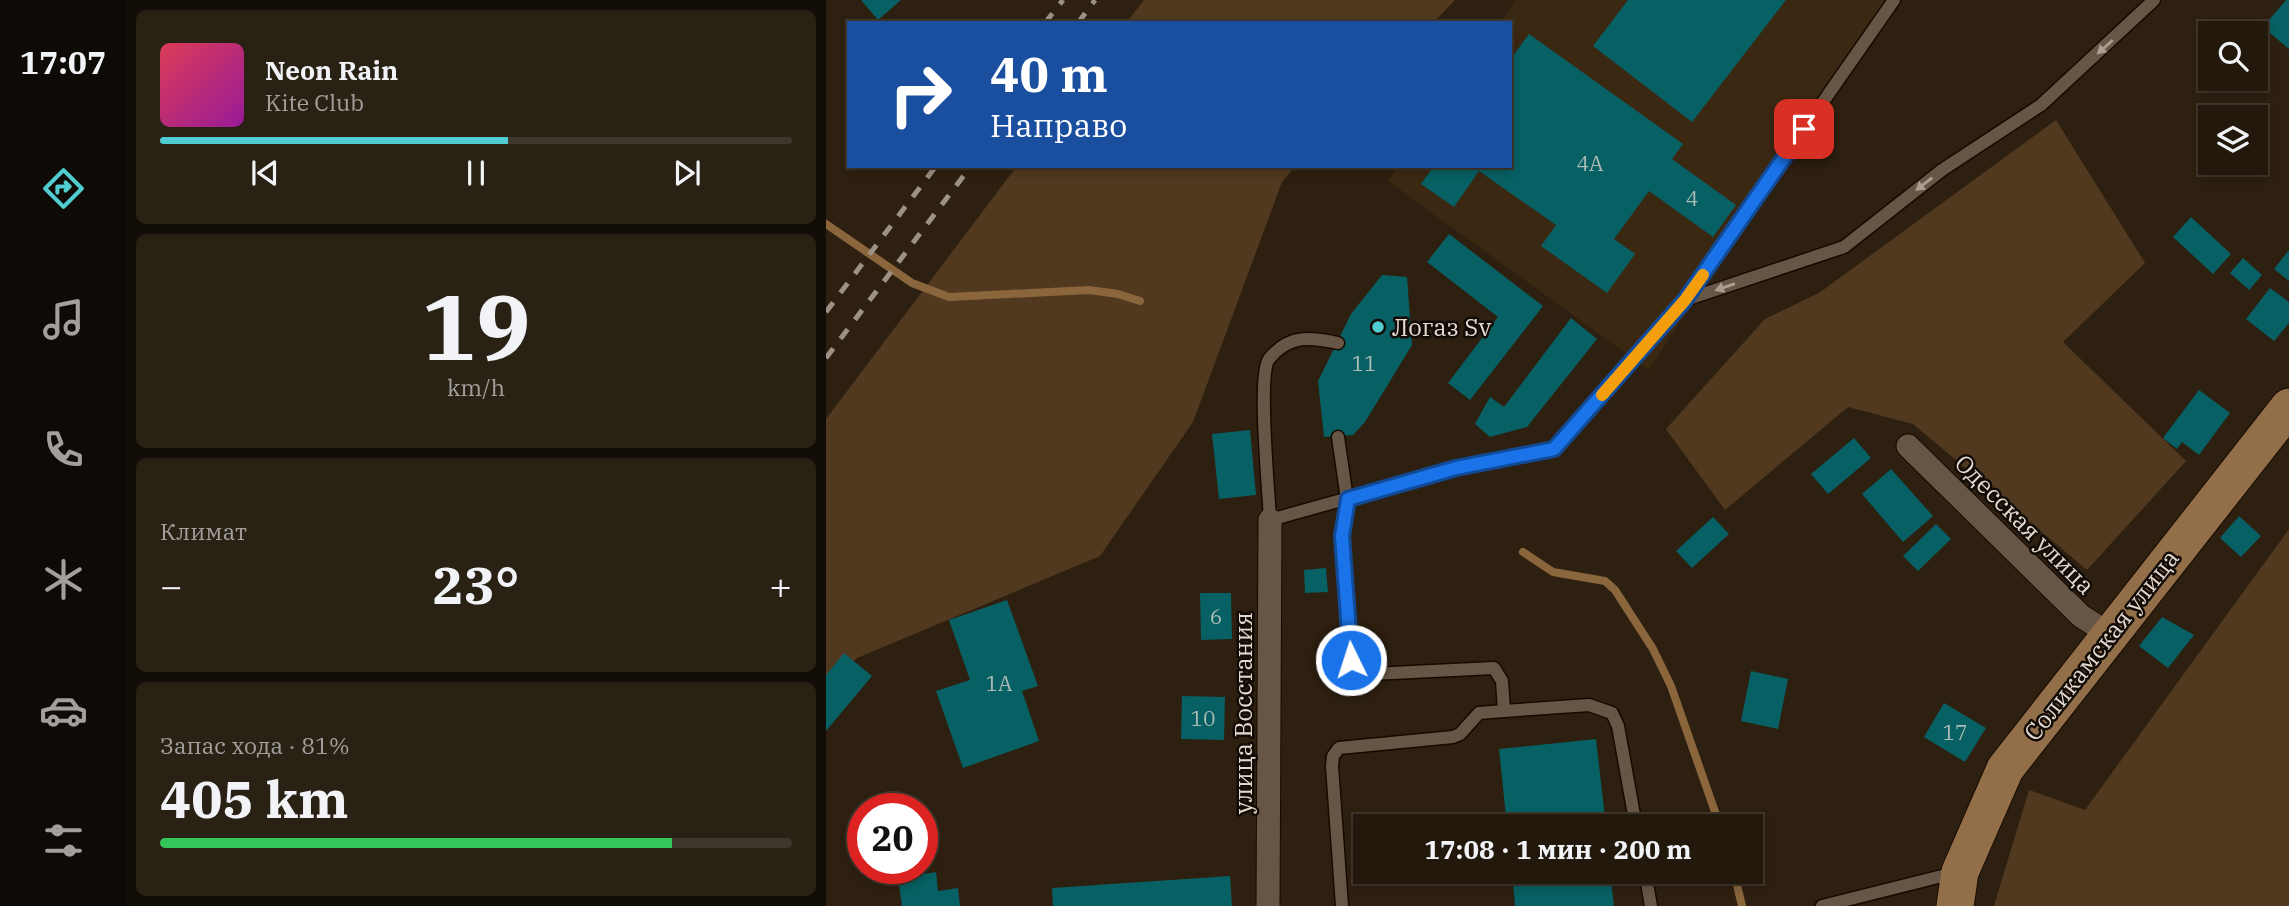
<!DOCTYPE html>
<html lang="ru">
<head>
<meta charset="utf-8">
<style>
  body { margin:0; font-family:"IBM Plex Serif",serif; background:#2a2115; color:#f1f3f6; height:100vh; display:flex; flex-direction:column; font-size:26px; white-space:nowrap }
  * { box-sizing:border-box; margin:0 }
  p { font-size:23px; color:#a2a09d }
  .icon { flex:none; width:38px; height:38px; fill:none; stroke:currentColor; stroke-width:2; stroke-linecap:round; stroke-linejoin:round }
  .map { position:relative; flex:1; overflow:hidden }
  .panel { display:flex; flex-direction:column; gap:10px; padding:10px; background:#130d07; width:700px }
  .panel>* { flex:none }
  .guide { position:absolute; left:21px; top:21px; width:665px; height:147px; border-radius:0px; box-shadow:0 4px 10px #0003,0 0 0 2px #3f372d; background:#1a4fa0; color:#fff; overflow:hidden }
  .controls { position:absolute; left:1372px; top:21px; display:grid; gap:14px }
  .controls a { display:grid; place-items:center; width:70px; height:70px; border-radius:0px; background:#22180c; box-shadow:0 4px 10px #0003,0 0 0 2px #3f372d; font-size:35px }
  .speed { position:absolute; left:21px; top:793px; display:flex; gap:14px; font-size:35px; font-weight:700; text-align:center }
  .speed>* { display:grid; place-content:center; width:91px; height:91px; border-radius:50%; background:#22180c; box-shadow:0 4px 10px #0003,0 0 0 2px #3f372d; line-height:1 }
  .speed .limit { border:10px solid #d22; background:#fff; color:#111 }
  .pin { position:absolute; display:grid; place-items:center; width:60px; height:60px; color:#fff; margin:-30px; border-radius:14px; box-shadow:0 4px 10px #0006 }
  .me { position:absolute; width:77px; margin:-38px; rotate:356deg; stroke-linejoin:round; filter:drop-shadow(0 0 5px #0008) }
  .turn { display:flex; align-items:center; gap:24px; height:147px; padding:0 28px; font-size:32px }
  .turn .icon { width:91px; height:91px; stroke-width:2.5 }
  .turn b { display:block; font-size:49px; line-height:60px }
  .big { font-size:52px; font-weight:700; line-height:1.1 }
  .panel .tile { flex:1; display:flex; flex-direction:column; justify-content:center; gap:10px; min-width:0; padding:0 24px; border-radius:10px; background:#2a2115 }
  .panel .dial { align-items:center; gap:0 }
  .dial b { font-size:91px; line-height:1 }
  .song { display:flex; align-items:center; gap:21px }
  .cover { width:84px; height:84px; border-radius:10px; background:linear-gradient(135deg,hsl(350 70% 55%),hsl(300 70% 35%)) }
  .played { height:7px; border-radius:4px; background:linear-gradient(90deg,#51ccd1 55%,#3f372d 55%) }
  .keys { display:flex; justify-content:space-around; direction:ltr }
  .heat { display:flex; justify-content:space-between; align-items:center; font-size:38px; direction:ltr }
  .charge { height:10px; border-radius:5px; background:linear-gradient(90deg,#34c759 81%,#3f372d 0) }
  .trip { position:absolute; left:527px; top:814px; width:410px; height:70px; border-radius:0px; background:#22180c; box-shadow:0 4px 10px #0003,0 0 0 2px #3f372d; font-weight:700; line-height:70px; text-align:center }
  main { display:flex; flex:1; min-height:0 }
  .dock { display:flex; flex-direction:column; width:126px; justify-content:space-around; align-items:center; background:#0e0a05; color:#a2a09d }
  .dock .icon { width:49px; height:49px }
  .dock .selected { color:#51ccd1 }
  .dock b { font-size:32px; color:#f1f3f6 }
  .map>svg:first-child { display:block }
  .built { fill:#3b2813 }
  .green { fill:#51391f }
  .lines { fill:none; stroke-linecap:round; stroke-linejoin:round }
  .stream { stroke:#8b663d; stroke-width:8 }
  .building { fill:#076063 }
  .service-casing { stroke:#160900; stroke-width:15 }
  .minor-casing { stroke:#160900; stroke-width:25 }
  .primary-casing { stroke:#160900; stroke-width:39 }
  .service { stroke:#675645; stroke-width:12 }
  .minor { stroke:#675645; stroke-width:23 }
  .primary { stroke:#936f49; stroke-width:37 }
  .rail { stroke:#9d9185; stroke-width:5; stroke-dasharray:12 12; stroke-linecap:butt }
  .oneway { fill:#ab9e91 }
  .route-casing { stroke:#114b97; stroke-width:18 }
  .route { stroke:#1a73e8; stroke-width:12 }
  .slow { stroke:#f59e0b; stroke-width:12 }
  .poi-dot { fill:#51ccd1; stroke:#120b05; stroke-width:2.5 }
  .labels { text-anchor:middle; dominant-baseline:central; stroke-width:5; stroke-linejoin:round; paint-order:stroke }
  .number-label { font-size:21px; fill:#acbbb5 }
  .poi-label { font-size:24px; fill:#e3d9d0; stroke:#120b05; text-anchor:start }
  .street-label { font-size:24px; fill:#e3d9d0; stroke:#120b05 }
</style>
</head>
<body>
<main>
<nav class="dock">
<b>17:07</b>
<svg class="icon selected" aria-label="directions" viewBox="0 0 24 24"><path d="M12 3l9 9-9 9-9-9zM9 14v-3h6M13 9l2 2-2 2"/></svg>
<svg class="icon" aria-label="music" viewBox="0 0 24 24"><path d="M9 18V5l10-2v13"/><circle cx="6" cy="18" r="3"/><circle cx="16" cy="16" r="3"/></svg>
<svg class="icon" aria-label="phone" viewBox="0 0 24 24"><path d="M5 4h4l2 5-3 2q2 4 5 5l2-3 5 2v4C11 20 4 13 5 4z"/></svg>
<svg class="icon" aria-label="climate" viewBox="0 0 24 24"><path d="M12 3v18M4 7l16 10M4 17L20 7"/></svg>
<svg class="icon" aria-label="car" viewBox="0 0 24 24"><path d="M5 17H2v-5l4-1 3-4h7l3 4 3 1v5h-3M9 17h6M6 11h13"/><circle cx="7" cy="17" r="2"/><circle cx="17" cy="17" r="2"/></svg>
<svg class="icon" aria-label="filters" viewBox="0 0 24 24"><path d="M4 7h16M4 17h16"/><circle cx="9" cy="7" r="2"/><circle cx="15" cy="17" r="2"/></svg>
</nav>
<section class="panel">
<div class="tile">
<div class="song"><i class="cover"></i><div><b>Neon Rain</b><p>Kite Club</p></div></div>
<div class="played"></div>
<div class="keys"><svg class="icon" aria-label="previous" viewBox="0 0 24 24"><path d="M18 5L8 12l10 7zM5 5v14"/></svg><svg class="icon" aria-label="pause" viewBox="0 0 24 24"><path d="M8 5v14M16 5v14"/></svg><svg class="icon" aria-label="next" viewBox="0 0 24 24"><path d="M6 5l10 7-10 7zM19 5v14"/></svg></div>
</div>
<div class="tile dial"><b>19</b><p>km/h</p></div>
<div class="tile"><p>Климат</p>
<div class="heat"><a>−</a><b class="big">23°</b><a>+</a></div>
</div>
<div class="tile"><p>Запас хода · 81%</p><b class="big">405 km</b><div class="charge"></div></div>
</section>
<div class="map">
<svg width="1463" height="906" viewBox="0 0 1463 906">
  <rect width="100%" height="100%" fill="#2e2010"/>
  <path class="built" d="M690,0h373l-240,370 -261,-189 10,-15h112v-143h-10z"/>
  <path class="green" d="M318,0h311l-22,23h-307z
    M1230,120l89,143 -82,79 123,119 -99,109 -174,-146 -65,-17 -123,103 -59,-81 99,-110 54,-26z
    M191,166h279l-14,16 -89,240 -93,134 -243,102 -31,31v-270z
    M1463,529v377h-295l35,-116 56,20z"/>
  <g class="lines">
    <path class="stream" d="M0,224l86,59 37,14 140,-7 29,4 22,7
      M697,552l30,20 52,9 10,9 38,59 18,37 49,140
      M908,872l8,34"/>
  </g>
  <path class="building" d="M35,0h40l-23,20z
    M802,0h158l-94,122 -99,-76z
    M1460,0h3v49l-26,-22z
    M703,34l154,110 -11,15 64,46 -23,32 -64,-46 -35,48 21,15 -28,39 -66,-47 15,-21 -77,-54 -25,36 -33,-23 13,-18h76v-106z
    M1365,217l40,37 -18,20 -40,-37z
    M623,234l94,72 -73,94 -22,-17 50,-66 -71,-55z
    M1463,250v31l-15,-12z
    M1417,258l19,17 -13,15 -19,-17z
    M556,275l25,2 5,68 -47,77 -12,13 -29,2 -6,-56 33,-67z
    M1444,288l19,14v21l-15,18 -28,-22z
    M745,318l26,21 -70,88 -37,10 -15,-13 15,-27 14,10z
    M1373,390l31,23 -31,42 -17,-13 -5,7 -14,-11z
    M424,430l6,65 -37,4 -7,-65z
    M1028,438l17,20 -43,36 -17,-20z
    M1065,469l42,47 -30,26 -41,-48z
    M1413,516l22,20 -20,21 -21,-19z
    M887,517l16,17 -37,34 -16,-17z
    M1110,524l15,15 -33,32 -15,-15z
    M500,568l2,24 -23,1 -1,-23z
    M374,593h31l1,46 -31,1z
    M181,600l31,86 -16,5 17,50 -76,27 -27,-77 34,-11 -21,-60z
    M1336,617l32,18 -26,33 -29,-22z
    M18,653l28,23 -46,55v-56z
    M925,671l37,8 -10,50 -37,-8z
    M356,696l43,1 -1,43 -43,-1z
    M1118,703l42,25 -21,34 -41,-25z
    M770,739l10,87h-99l-8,-77z
    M110,872l2,19 20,-3 2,18h-58l-4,-28z
    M686,872h98l4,34h-99z
    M404,876l2,30h-179l-1,-18z"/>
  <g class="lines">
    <defs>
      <path id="service" d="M859,300l159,-53 98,-77 99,-65 113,-105
        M512,343c-27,-6 -49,-9 -69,16 -12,16 0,134 1,161l186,-52 98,-19 131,-149 209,-300
        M512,437l9,62 -5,37 11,132 6,5 12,1 123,-6 8,13 2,30 -25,2 -19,21 -7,3 -114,11 -6,8 -1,10 10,140
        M678,711l85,-6 23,8 6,13 18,100
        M819,872l6,34
        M996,906l132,-33"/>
      <path id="minor" d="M1082,446l173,170 28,18
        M442,906l2,-386"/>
      <path id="primary" d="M1129,906l5,-34 45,-103 284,-362"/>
    </defs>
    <use href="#service" class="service-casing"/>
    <use href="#minor" class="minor-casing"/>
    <use href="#primary" class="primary-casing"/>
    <use href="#service" class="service"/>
    <use href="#minor" class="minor"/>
    <use href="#primary" class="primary"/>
    <path class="rail" d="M219,23l18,-23
      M252,23l17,-23
      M0,312l110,-146
      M0,358l145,-192"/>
  </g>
  <defs><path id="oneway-solid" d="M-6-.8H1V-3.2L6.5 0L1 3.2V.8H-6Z" transform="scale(1.75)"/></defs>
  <g class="oneway">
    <use href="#oneway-solid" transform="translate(1279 47) rotate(138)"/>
    <use href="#oneway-solid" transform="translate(1098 184) rotate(142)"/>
    <use href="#oneway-solid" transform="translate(899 287) rotate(161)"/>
  </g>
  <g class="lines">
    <defs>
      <path id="route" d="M525,660l-9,-124 6,-37 108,-31 98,-19 131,-149 119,-171"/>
    </defs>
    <use href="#route" class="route-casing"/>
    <use href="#route" class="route"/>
    <path class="slow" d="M776,395l83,-95 18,-25"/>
  </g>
  <circle class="poi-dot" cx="552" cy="327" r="7"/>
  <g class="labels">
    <g class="number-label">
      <text x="764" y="163">4А</text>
      <text x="866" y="198">4</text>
      <text x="538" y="363">11</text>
      <text x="390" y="616">6</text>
      <text x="173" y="683">1А</text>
      <text x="377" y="718">10</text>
      <text x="1129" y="732">17</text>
    </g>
    <g class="poi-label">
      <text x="566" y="327">Логаз Sv</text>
    </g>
    <g class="street-label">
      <text transform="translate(1199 524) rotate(45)">Одесская улица</text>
      <text transform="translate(1275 645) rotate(-52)">Соликамская улица</text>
      <text transform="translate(417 713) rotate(-90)">улица Восстания</text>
    </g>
  </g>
</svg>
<div class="controls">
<a><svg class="icon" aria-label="search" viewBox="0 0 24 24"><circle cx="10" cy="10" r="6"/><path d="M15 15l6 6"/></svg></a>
<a><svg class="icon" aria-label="layers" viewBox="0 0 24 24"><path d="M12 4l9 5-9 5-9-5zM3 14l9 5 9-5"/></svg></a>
</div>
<div class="speed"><div class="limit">20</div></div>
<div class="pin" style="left:978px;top:129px;background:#d93025"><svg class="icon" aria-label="arrive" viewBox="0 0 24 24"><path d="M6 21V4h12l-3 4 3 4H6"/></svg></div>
<svg class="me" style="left:525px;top:660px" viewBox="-20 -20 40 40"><circle r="17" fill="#1a73e8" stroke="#fff" stroke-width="3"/><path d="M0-11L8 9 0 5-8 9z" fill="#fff"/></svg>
<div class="trip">17:08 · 1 мин · 200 m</div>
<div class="guide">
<div class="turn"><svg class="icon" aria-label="right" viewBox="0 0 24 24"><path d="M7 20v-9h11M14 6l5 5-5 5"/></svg><div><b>40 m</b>Направо</div></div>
</div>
</div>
</main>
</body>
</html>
